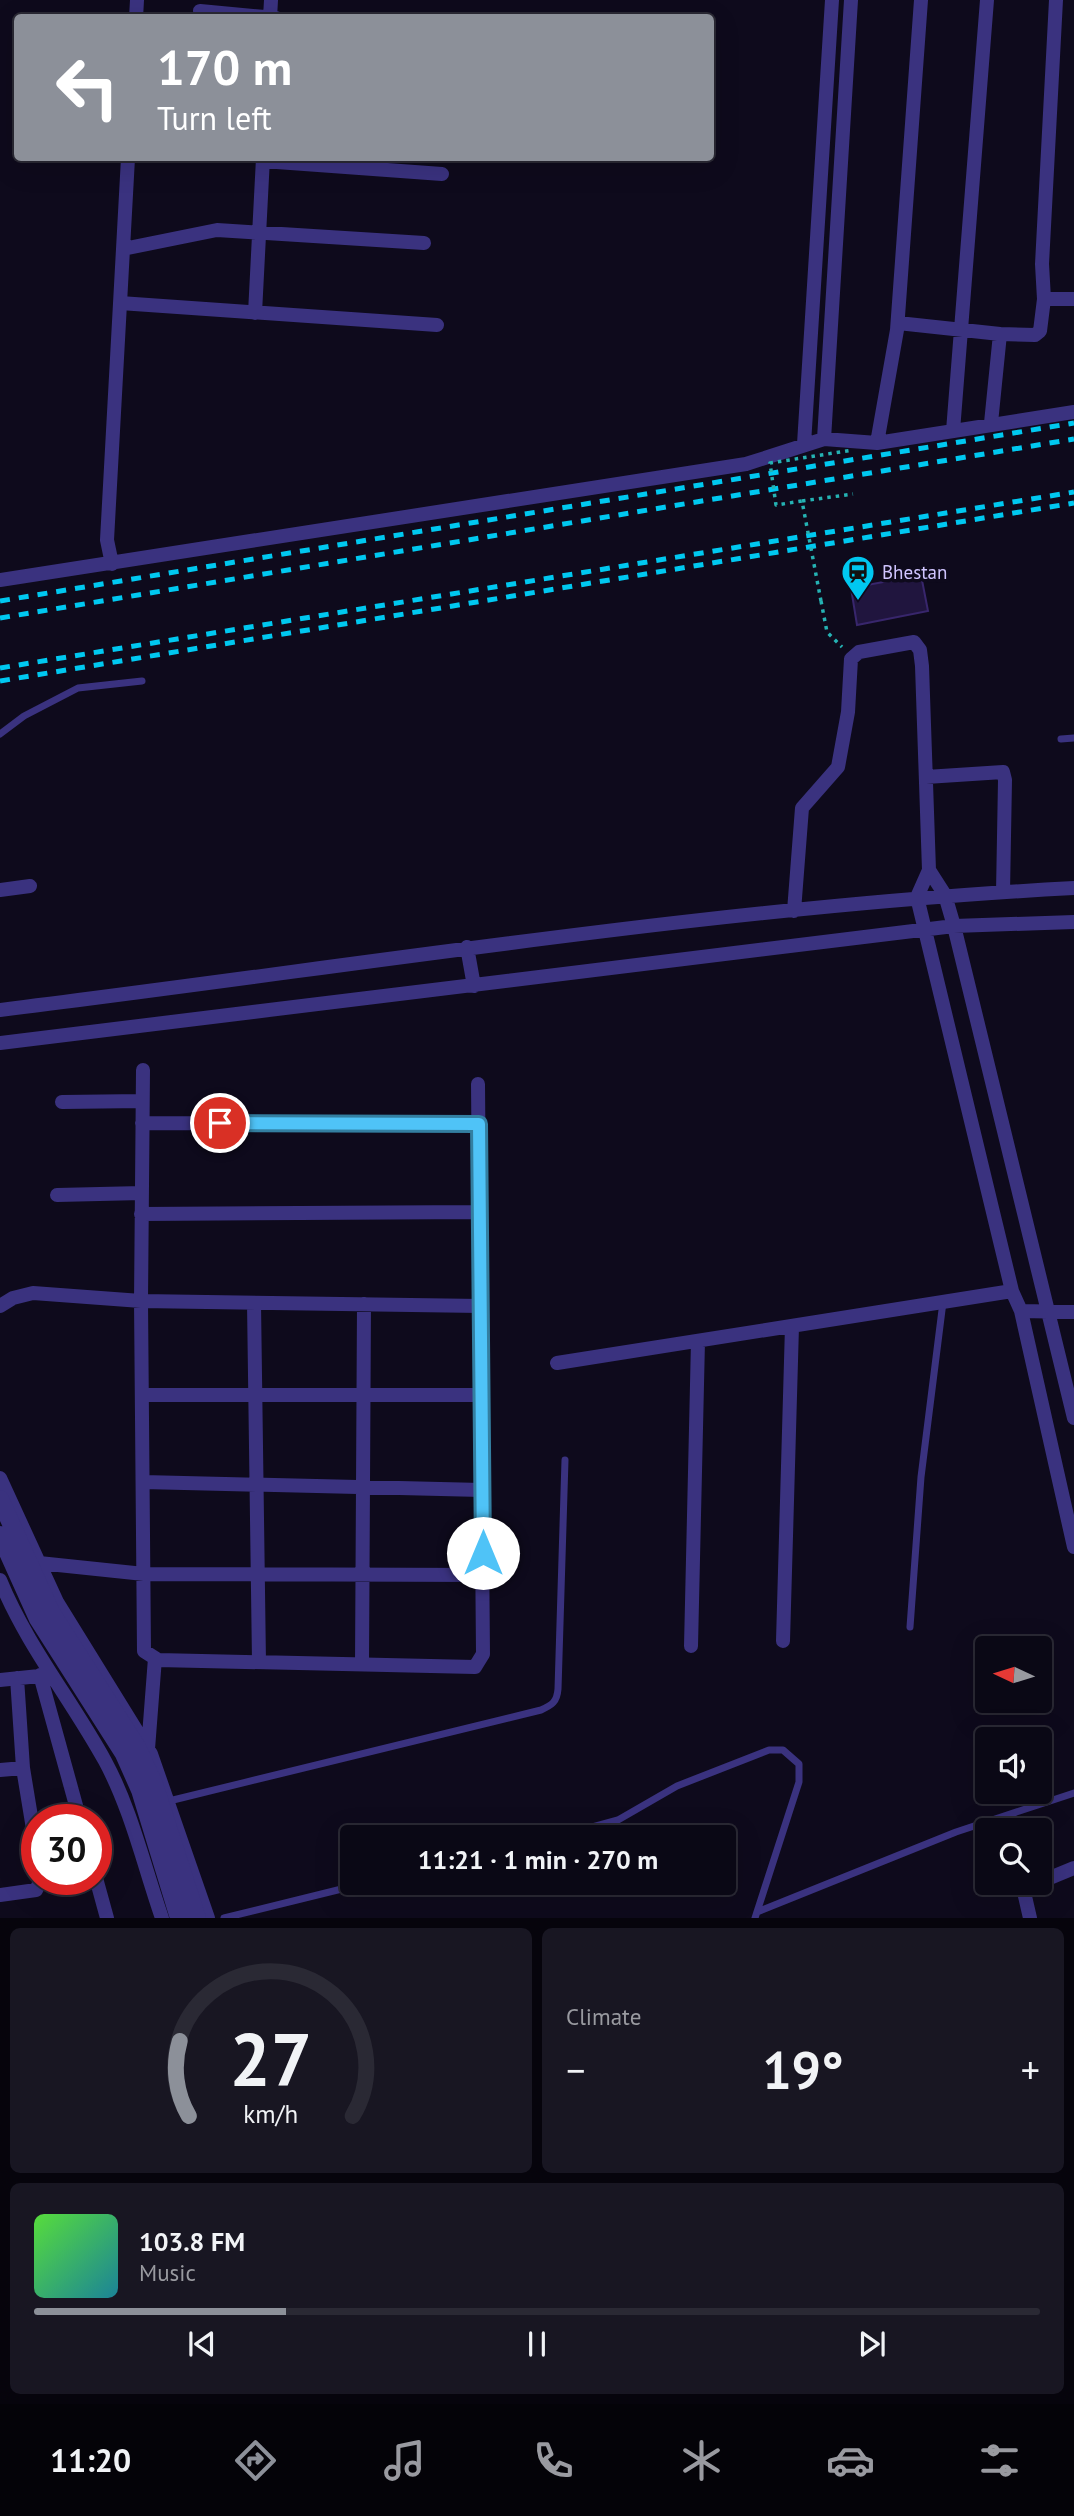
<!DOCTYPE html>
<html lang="en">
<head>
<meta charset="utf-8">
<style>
  body { margin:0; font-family:"PT Sans",sans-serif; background:#181622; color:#f1f3f6; height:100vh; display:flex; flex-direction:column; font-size:26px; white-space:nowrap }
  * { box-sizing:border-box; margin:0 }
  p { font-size:23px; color:#999aa0 }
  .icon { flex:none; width:38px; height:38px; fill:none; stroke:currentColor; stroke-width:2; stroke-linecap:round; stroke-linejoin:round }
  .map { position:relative; height:1918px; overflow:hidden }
  .side { display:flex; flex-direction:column; gap:10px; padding:10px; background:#06040c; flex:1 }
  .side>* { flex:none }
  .banner { position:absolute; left:14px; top:14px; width:700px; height:147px; border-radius:7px; box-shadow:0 7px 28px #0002,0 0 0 2px #2a2934; background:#8c9099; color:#fff; overflow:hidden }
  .needle { width:46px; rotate:274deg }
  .tools { position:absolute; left:975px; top:1636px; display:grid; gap:14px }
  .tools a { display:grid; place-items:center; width:77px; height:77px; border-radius:7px; background:#0a0815; box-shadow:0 7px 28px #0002,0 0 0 2px #2a2934; font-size:35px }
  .speed { position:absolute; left:21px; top:1804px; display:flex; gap:14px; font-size:35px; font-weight:700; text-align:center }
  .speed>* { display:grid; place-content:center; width:91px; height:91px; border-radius:50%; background:#0a0815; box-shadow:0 7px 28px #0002,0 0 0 2px #2a2934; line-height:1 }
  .speed .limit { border:10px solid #d22; background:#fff; color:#111 }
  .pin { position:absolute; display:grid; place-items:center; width:60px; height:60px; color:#fff; margin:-30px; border:4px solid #fff; border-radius:50%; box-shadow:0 2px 7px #0007 }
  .me { position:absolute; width:77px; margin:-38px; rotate:0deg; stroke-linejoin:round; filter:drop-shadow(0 0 5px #0008) }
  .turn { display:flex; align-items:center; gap:24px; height:147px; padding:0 28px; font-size:32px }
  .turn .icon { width:91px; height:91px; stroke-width:2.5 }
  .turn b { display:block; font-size:49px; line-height:60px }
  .big { font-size:52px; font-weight:600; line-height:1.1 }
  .side .card { flex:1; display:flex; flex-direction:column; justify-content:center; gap:10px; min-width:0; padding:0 24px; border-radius:10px; background:#181622 }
  .side .dial { align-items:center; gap:0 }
  .dial svg { height:182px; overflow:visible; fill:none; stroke:#2a2934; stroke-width:7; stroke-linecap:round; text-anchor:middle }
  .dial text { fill:#f1f3f6; stroke:none }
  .song { display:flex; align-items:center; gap:21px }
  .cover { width:84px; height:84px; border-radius:10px; background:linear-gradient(135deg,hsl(110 70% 55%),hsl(190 70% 35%)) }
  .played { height:7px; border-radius:4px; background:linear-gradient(90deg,#8c9099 25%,#2a2934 25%) }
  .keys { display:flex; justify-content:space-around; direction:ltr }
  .heat { display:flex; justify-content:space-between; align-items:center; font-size:38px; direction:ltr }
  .side .tiles { flex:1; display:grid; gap:10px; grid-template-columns:1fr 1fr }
  .card:last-child { grid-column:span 2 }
  .trip { position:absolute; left:340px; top:1825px; width:396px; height:70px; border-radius:7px; background:#0a0815; box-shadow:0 7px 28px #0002,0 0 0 2px #2a2934; font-weight:600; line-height:70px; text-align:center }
  .dock { display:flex; height:112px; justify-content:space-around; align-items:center; background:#040308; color:#999aa0 }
  .dock .icon { width:49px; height:49px }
  .dock .current { color:#8c9099 }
  .dock b { font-size:32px; color:#f1f3f6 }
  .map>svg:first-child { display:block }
  .building { fill:#20153e; stroke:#38266c; stroke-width:2 }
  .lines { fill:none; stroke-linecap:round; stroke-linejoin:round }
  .path { stroke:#25b2b3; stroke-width:3.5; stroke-dasharray:3.5 5; stroke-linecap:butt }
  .service { stroke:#3a327f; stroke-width:7 }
  .minor { stroke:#3a327f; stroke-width:14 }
  .tertiary { stroke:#3a327f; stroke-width:18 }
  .rail { stroke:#00c8f0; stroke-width:5; stroke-dasharray:10 9; stroke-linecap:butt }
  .path-bridge { stroke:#25b2b3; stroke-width:3.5; stroke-dasharray:3.5 5; stroke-linecap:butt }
  .route-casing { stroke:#337fa1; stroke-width:18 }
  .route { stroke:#4fc3f7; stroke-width:12 }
  .labels { text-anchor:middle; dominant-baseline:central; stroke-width:7; stroke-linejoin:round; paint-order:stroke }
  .poi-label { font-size:19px; fill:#d0c5ff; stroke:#0e0a1c; text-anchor:start }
</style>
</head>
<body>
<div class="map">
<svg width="1074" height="1918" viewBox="0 0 1074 1918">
  <rect width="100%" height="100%" fill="#0e0a1c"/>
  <path class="building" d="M921,575l7,36 -71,14 -6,-37z"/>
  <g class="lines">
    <path class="path" d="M802,501l51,-7
      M821,601l6,31 15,15"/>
    <path class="service" d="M0,734l24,-18 54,-28 64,-7
      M1061,739l13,-1
      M910,1627l11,-150 22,-175
      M169,1801l372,-91c11,-5 16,-8 17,-21l7,-229
      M552,1838l66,-18 59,-34 92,-36h14l16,14v18l-44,136
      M757,1912l199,-80 118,-39
      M224,1918l142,-35"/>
    <path class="minor" d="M200,11l76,7
      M136,18l1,-18
      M270,18l1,-18
      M263,161l179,13
      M123,249l94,-19 207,13
      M1044,299l-2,-35 14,-264
      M120,303l317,22
      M255,313l8,-155
      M898,323l102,11
      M991,423l9,-89 35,1 5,-4 4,-32h30
      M953,431l34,-431
      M824,439l27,-439
      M877,443l20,-113 24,-330
      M804,444l28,-444
      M112,564l-5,-24 21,-382
      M0,580l746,-116 78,-25 53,4 197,-31
      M926,777l77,-5 2,8 -2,112
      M929,870l16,25 9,31 120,492
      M0,890l30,-4
      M794,911l8,-103 36,-41 10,-55 3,-53 8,-7 55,-10 6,8 2,16 7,204 -12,27 95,394 9,20 53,236
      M467,947l7,39
      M0,1010c358,-44 714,-103 1074,-122
      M0,1043l954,-117 120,-4
      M143,1070l-2,231 3,350 14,9 317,7 8,-13 -5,-570
      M62,1102l80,-1
      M142,1123l337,1
      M57,1195l85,-2
      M141,1214l339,-2
      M254,1303l5,359
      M0,1306l13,-8 20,-5 108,8 340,5
      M1021,1311l53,1
      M557,1363l455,-72
      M142,1395h340
      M0,1478l57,124 94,152 57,164
      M143,1482l339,8
      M39,1563l105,11 339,1
      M0,1580c27,66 71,119 105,181 26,48 39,105 57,157
      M783,1641l9,-315
      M691,1646l7,-305
      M362,1664l2,-360
      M40,1675l40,145
      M17,1678l6,90 14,85
      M0,1680l49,-5
      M148,1749l7,-91
      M0,1770l23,-2
      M96,1878l11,40
      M1040,1882l34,-14
      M0,1895l36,-5 5,-10
      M1030,1918l-6,-26 12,-9"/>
    <path class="tertiary" d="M0,1499l51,113 86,135 17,37 43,134
      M0,1535l38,84 86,135 16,36 39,128"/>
    <path class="rail" d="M0,601l1074,-178
      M0,618l1074,-179
      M0,668l1074,-176
      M0,681l1074,-178"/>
    <path class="path-bridge" d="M821,601l-19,-100 -26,4 -6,-42 83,-13"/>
  </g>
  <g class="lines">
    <defs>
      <path id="route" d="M220,1123l259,1 4,429"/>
    </defs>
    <use href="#route" class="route-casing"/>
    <use href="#route" class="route"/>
  </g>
  <defs>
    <symbol id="station-pin" viewBox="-11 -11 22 30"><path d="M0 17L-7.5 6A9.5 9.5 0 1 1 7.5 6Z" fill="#00c8f0" stroke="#0e0a1c"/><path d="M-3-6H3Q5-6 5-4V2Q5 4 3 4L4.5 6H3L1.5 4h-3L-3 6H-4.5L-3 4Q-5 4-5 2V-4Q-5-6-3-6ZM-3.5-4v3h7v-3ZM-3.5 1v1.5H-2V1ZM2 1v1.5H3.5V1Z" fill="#111"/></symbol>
  </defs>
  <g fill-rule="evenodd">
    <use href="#station-pin" x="839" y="553" width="38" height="52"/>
  </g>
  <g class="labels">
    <g class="poi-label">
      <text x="882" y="572">Bhestan</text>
    </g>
  </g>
</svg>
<div class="tools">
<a><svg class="needle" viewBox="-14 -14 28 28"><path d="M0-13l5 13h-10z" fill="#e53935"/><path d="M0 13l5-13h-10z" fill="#999aa0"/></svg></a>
<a><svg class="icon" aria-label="sound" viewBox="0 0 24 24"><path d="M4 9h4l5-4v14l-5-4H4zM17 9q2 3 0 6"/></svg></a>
<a><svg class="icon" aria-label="search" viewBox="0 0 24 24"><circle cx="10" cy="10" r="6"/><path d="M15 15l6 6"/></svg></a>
</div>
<div class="speed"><div class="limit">30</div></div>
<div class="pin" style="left:220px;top:1123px;background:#d93025"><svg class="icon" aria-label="arrive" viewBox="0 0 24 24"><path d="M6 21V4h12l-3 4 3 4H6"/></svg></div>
<svg class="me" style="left:483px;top:1553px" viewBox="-20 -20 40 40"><circle r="19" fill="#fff"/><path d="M0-13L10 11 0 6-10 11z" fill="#4fc3f7"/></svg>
<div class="trip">11:21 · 1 min · 270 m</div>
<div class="banner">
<div class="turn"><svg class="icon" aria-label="left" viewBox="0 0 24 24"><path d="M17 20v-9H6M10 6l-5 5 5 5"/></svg><div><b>170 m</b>Turn left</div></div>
</div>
</div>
<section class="side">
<div class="tiles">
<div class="card dial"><svg viewBox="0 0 100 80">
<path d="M14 69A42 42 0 1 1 86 69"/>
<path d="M14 69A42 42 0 0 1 10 36" stroke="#8c9099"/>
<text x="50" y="56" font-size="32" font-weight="700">27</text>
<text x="50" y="72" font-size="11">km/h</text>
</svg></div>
<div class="card"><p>Climate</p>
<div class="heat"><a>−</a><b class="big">19°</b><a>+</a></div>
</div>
<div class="card">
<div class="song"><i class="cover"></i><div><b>103.8 FM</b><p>Music</p></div></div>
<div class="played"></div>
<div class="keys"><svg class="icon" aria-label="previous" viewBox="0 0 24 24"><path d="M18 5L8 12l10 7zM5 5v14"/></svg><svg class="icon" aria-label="pause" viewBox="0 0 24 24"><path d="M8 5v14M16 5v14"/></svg><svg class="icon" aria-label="next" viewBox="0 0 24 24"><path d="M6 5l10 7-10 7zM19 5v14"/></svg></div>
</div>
</div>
</section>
<nav class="dock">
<b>11:20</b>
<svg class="icon current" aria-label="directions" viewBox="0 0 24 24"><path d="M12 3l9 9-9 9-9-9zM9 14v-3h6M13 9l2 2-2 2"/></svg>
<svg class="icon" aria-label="music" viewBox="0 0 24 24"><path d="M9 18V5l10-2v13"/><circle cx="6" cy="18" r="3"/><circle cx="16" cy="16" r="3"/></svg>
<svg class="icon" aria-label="phone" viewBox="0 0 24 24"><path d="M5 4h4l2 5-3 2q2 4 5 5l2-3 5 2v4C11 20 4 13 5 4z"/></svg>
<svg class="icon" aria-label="climate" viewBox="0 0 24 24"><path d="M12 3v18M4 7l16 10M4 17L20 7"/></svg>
<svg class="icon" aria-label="car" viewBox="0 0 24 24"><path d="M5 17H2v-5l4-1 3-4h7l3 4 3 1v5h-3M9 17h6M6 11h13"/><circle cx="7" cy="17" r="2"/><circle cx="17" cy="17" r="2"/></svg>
<svg class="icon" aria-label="filters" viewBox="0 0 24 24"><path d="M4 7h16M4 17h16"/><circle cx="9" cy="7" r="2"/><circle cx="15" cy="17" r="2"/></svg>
</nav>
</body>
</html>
